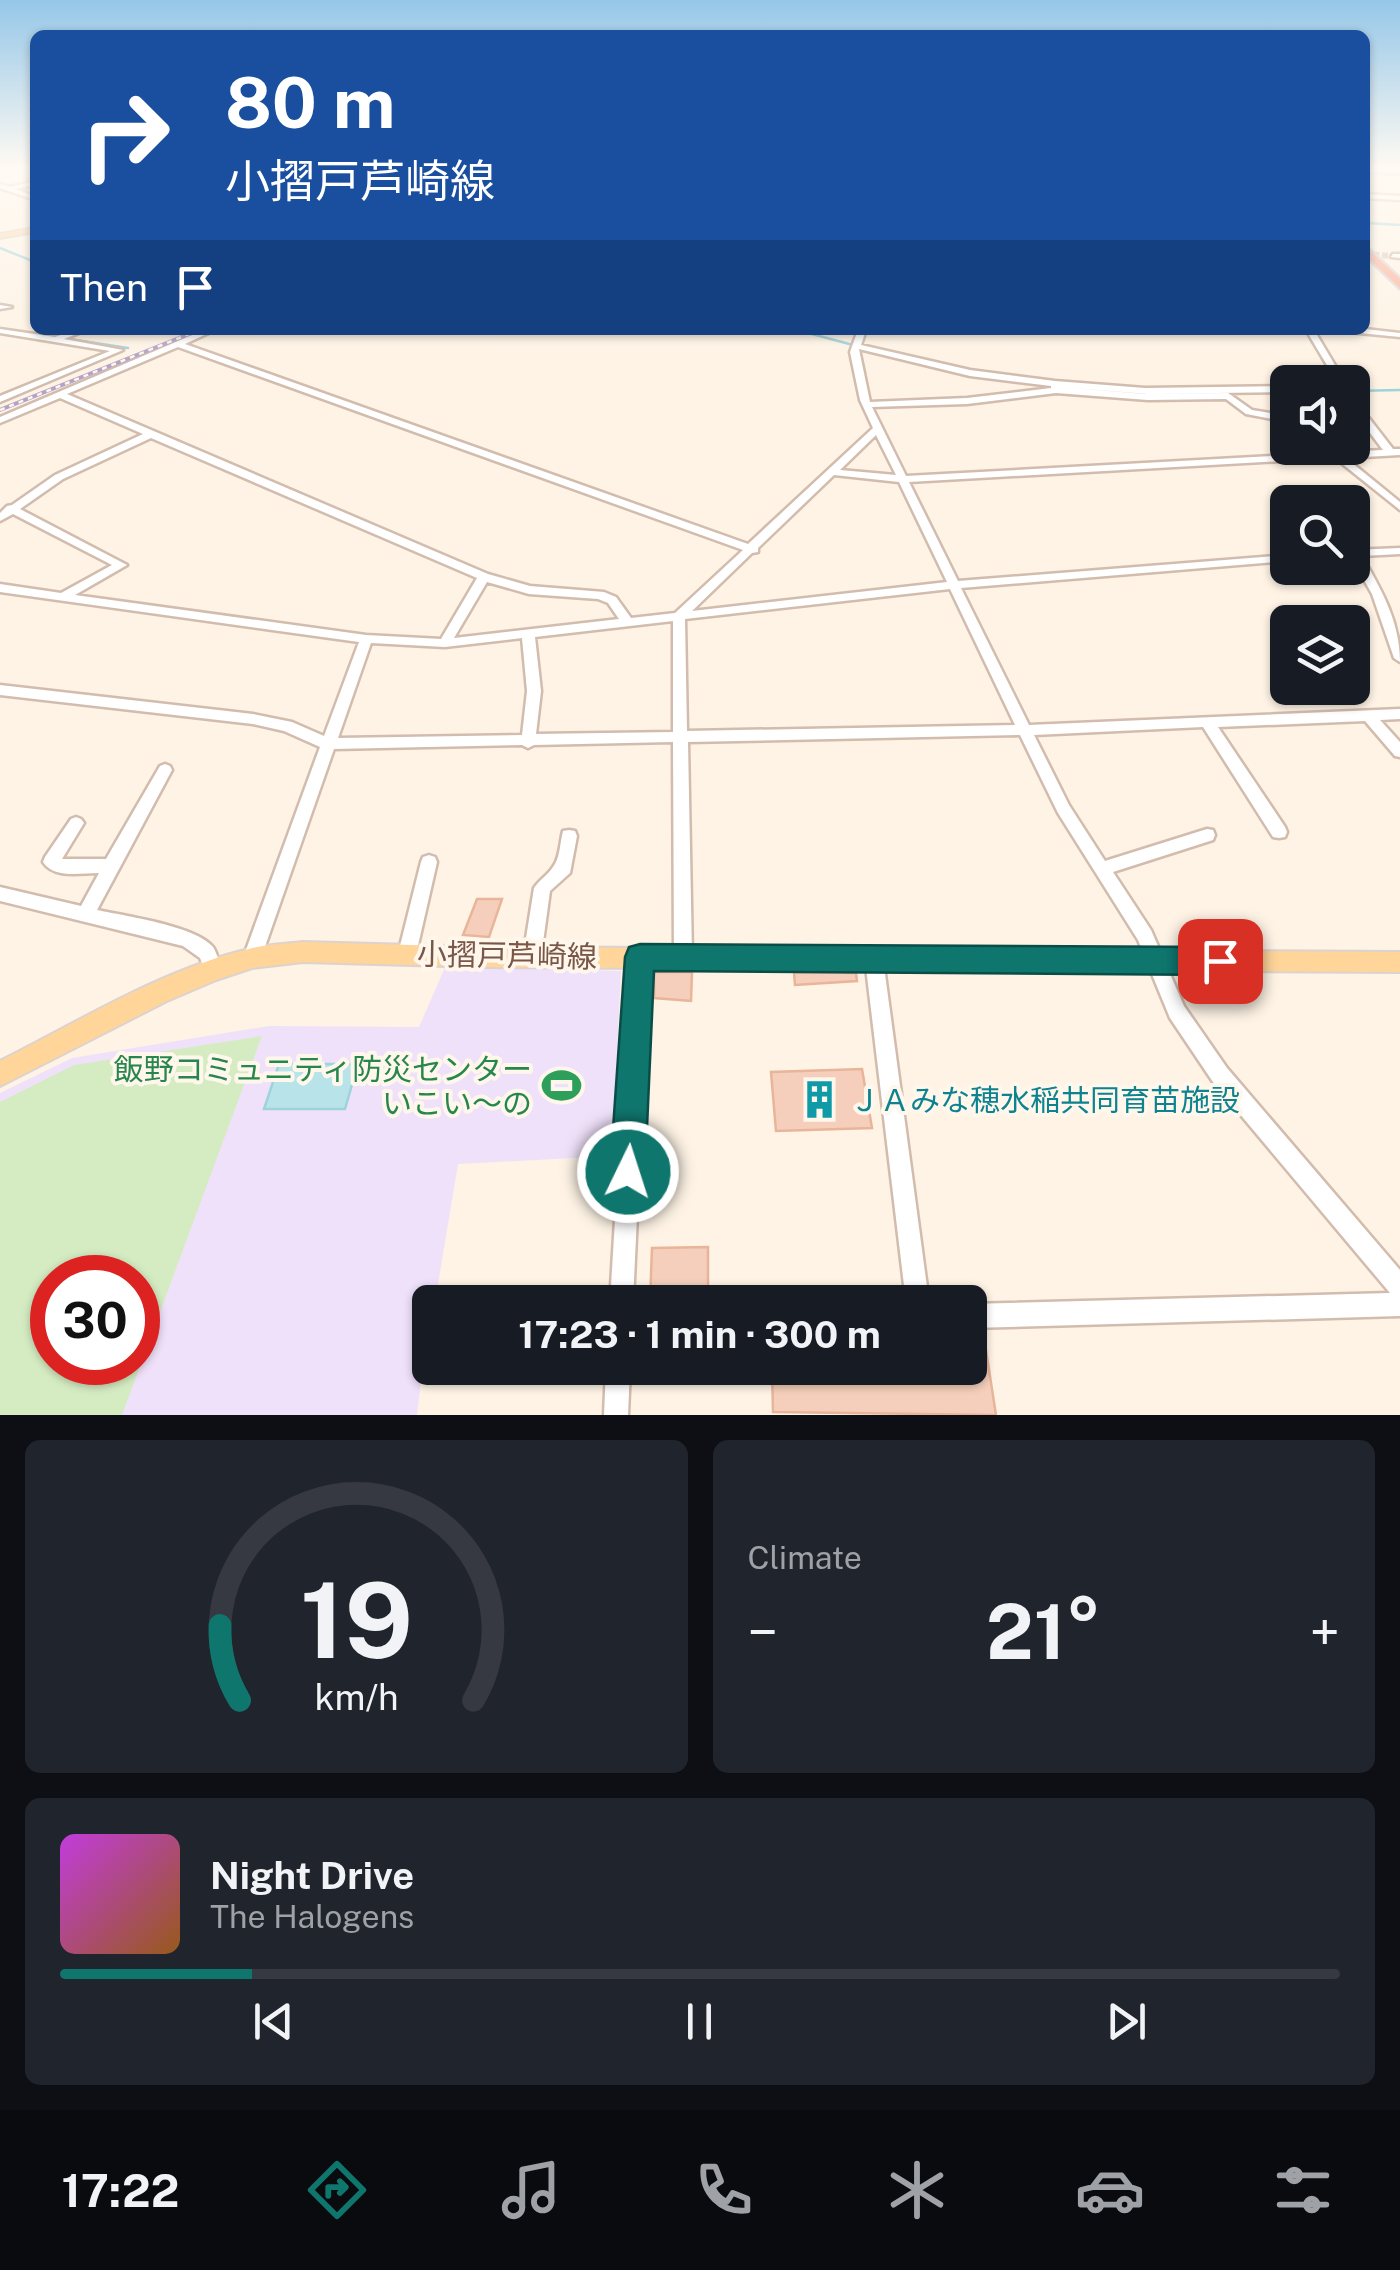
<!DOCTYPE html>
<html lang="en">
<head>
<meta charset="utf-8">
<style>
  body { margin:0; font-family:"Public Sans","Noto Sans JP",sans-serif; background:#20242c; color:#f1f3f6; height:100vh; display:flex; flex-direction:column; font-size:38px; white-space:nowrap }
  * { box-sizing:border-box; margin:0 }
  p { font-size:32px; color:#9ea1a6 }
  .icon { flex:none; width:55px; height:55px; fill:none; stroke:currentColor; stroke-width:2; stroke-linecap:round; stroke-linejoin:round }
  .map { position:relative; height:1415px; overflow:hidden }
  .sheet { display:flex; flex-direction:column; gap:25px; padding:25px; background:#0d0f14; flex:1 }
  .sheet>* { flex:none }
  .hud { position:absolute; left:30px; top:30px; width:1340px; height:305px; border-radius:15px; box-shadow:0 2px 8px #0004; background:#1a4fa0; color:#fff; overflow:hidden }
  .buttons { position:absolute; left:1270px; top:365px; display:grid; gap:20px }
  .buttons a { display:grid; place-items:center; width:100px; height:100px; border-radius:15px; background:#171b24; box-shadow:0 2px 8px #0004; font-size:50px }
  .speed { position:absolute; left:30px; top:1255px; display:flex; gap:20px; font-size:50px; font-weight:700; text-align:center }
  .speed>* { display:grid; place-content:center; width:130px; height:130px; border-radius:50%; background:#171b24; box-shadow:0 2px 8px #0004; line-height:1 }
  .speed .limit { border:15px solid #d22; background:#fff; color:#111 }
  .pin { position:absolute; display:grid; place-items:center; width:85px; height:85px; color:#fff; margin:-42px; border-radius:20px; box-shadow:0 5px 15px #0006 }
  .me { position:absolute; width:110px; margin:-55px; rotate:4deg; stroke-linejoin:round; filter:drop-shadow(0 0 8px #0008) }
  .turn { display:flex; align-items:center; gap:35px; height:210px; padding:0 30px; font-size:45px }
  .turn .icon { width:130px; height:130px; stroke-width:2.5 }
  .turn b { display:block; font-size:70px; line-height:85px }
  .then { display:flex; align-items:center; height:95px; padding:0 30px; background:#0003; gap:20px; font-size:38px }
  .big { font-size:75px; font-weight:700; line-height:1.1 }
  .sheet .widget { flex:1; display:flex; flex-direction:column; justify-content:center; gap:15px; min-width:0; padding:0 35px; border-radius:15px; background:#20242c }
  .sheet .dial { align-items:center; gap:0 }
  .dial svg { height:260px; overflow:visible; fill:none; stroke:#363941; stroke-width:7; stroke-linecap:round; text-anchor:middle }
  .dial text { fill:#f1f3f6; stroke:none }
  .song { display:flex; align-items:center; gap:30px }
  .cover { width:120px; height:120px; border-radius:15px; background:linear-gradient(135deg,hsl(290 70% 55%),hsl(30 70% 35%)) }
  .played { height:10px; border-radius:5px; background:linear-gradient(90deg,#0f766e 15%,#363941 15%) }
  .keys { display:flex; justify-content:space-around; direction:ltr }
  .heat { display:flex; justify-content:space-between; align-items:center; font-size:55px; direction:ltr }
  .sheet .tiles { flex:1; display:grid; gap:25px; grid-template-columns:1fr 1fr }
  .widget:last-child { grid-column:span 2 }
  .trip { position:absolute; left:412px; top:1285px; width:575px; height:100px; border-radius:15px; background:#171b24; box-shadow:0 2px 8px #0004; font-weight:700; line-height:100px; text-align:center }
  .tabs { display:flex; height:160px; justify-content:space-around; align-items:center; background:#090b0e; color:#9ea1a6 }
  .tabs .icon { width:70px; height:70px }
  .tabs .active { color:#0f766e }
  .tabs b { font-size:45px; color:#f1f3f6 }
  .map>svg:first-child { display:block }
  .education { fill:#f0e1fa; fill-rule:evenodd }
  .green { fill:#d5ecc2; fill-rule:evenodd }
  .water { fill:#b8e4e9; stroke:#9dd4db; stroke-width:2.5 }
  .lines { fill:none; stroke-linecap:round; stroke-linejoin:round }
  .stream { stroke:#9dd4db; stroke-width:2.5 }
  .building { fill:#f5cfbb; stroke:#e8b59a; stroke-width:2.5 }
  .minor-tunnel { stroke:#dcccbe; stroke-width:6; stroke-dasharray:6 2.5; stroke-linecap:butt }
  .minor-casing { stroke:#d2bcad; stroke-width:5 }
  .major-casing { stroke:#dcd3cf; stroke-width:4 }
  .highway-casing { stroke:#dcd3cf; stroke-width:5 }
  .minor { fill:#fff; fill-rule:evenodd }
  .major { fill:#ffd59a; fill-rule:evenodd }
  .highway { fill:#fbae98; fill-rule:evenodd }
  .rail-casing { stroke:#b5a2c8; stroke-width:4 }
  .rail { stroke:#fff7ec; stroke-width:2.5; stroke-dasharray:5; stroke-linecap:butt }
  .route { fill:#0f766e; stroke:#0a4d48; stroke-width:2.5 }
  .labels { text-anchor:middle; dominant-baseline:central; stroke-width:8; stroke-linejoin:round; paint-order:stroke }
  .near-street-label { font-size:30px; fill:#785748; stroke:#fff7ec }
  .near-leisure-label { font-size:30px; fill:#27864d; stroke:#fff7ec; text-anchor:end }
  .near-culture-label { font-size:30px; fill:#0d838f; stroke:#fff7ec; text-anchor:start }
</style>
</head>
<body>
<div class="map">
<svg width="1400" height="1415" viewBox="0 0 1400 1415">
  <rect width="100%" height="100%" fill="#fef3e5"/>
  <path class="education" d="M446,965l175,6 -9,185 -154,8 -23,138h-5l-13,113h-417v-322l72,-35 197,-32 150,1zM52,1278h86v84h-86z"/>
  <path class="green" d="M262,1036l-140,379h-122v-313l74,-37zM52,1278h86v84h-86z"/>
  <path class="water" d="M279,1064h79l-13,45h-81z"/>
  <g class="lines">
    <path class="stream" d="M1365,173l35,2
      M1365,223l35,2
      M0,248l35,14
      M797,330l157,42
      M63,338l65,10
      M1352,391l48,-1
      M1227,393l61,-1"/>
  </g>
  <path class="building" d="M477,899h25l-13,38 -26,-2z
    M654,972h38l-1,29 -37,-3z
    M794,972l62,1 1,8 -62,4z
    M862,1069l10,59 -96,3 -5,-59z
    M708,1247v55h-58l2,-54z
    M983,1331l13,84 -223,-3 -1,-44h198v-36z"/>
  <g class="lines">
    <path class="minor-tunnel" d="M1365,254l28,2"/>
    <defs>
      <path id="minor" d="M35,181v4l-20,4 20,7v4l-35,-12v-4l10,3z
        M1365,194l35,2v4l-35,-2z
        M1393,254h7v4l-9,-1z
        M0,305l12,2 -12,2z
        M0,329l55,8 20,-7h12l-23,9 59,11 -123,52v-6l110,-45 -110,-18z
        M1365,329l35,4v4l-51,-5 -4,-2z
        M204,330h11l-30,14 563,200 125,-116 -13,-28 -10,-48 8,-22h8l-5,15 109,25 85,11 90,7 143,-2v6l-143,2 -85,-7 88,7 80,-1 24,17 36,6v6l-42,-8 -20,-15 -78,1 -92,-7 -89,11 -95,3 34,69 422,-23 -5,-5h10l6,4 44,-2 -31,-41v-10l3,1 38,49h7v6l-54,3 54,44v8l-65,-52 -426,24 49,99 330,-26v6l-327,27 68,137 371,-16v10l-20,1 20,22v15l-5,-1 -30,-35 -147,6 67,100 2,5 -2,5 -6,1 -6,-1 -70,-110 -169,8 35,70 36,56 102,-32 6,1 2,5 -2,5 -100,32 38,58 33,76 43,62 173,202v46l-430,12v-24l420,-11 -177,-211 -43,-64 -32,-78 -80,-127 -38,-78 -332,7 4,214 -3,6 -6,2 -6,-2 -3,-6 -1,-214 -139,3 -6,3 -6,-3 -188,4 -73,209 -3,6 -6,2 -6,-2 -3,-6 77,-211 -36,-16 -31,-7 -253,-29v-10l253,29 39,8 32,14 35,-94 -359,-50v-8l61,9 51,-28 -99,-51 -13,7v-8l7,-7 5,-1 43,-30 88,-41 -83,-36 -60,25v-6zM178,347l565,203 -68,63 -44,5 -15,-21 -12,-5 -74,-6 -42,-12 -421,-180zM859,349l111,27 81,10v2l-84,10 -97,4zM876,435l20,40 -56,-5zM151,438l326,140 -36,61 -75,-4 -291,-40 52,-30 -107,-56 43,-30zM834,475l65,7 48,100 -255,29 60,-58 6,-1v-4zM487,582l42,12 69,5 10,4 11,16 -165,19zM950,589l65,136 -328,6 -2,-112zM673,621v111l-137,2 5,-43 -6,-54zM522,638l5,53 -5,44 -184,3 33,-95 74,4z
        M1306,330h8l31,52h-8z
        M1400,548v6l-38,2c20,35 38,66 38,106l-6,-4 -22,-64 -20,-35v-9z
        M165,764l5,2 2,4 -75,140c28,6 99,16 116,37 4,6 6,16 9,23l-3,6 -6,2 -6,-2 -7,-18 -17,-12 -183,-45v-14l81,19 18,-33c-19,0 -45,6 -56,-11l2,-5 26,-38 5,-2 5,2 3,4 -22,36h44l54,-93z
        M569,830l6,1 2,5 -7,37 -20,18 -9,66 -3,6 -6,2 -6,-2 -3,-6 11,-69c5,-8 14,-13 19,-21 7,-8 7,-25 10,-36z
        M429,855l6,2 2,5 -21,92 -3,6 -6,2 -6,-2 -3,-6 23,-92 2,-5z
        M640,949l6,2 3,6 -16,345h-23l21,-345 3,-6z
        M874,951l6,2 3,6 46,343h-23l-41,-343 3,-6z
        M606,1368h24l-2,47h-24z"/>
      <path id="major" d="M35,228v4l-35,6v-4z
        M303,942l181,5 916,5v20l-916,-5 -181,-5 -51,6 -36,12 -49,21 -167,85v-25c80,-40 161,-91 249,-112 17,-5 36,-5 54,-7z"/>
      <path id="highway" d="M1365,246l35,33v9l-35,-33z"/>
    </defs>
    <use href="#minor" class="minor-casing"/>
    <use href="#major" class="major-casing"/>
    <use href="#highway" class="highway-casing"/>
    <use href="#minor" class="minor"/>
    <use href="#major" class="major"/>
    <use href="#highway" class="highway"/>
    <defs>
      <path id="rail" d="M0,410l199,-80"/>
    </defs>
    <use href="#rail" class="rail-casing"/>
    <use href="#rail" class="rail"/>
  </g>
  <linearGradient id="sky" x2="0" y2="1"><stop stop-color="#95c7e8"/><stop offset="0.46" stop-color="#fffaf3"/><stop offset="1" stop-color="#fffaf3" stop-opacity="0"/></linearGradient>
  <rect width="1400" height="364" fill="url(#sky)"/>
  <path class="route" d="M640,944l580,3 11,4 4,10 -4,10 -11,4 -566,-4 -9,201 -5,13 -12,5 -13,-5 -5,-13 15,-215 4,-10z"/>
  <defs>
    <symbol id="stadium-bare" viewBox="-9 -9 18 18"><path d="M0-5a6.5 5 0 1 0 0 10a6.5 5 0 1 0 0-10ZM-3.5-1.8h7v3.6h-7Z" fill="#2e9e5b" stroke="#fff7ec" stroke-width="2.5" paint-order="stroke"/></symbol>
    <symbol id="building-bare" viewBox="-9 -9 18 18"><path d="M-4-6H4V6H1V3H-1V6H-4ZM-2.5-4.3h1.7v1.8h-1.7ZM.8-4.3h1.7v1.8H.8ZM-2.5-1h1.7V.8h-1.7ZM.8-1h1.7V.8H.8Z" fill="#0f9aa8" stroke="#fff7ec" stroke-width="2.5" paint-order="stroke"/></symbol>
  </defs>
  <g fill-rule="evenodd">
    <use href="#stadium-bare" x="534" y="1058" width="55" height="55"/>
    <use href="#building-bare" x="792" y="1072" width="55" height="55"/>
  </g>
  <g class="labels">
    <g class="near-street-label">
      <text transform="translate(507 955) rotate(1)">小摺戸芦崎線</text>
    </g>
    <g class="near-leisure-label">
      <text x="532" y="1069">飯野コミュニティ防災センター<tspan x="532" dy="34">いこい～の</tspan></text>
    </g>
    <g class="near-culture-label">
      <text x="850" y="1100">ＪＡみな穂水稲共同育苗施設</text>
    </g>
  </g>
</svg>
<div class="buttons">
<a><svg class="icon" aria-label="sound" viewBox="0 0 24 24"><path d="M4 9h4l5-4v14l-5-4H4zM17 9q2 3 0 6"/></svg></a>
<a><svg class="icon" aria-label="search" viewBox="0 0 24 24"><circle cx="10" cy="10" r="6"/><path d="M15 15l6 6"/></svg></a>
<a><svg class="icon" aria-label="layers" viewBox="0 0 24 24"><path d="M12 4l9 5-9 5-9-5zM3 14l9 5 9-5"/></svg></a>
</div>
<div class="speed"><div class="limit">30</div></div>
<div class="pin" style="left:1220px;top:961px;background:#d93025"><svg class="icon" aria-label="arrive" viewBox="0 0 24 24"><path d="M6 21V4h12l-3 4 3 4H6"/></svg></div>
<svg class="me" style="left:628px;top:1172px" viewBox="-20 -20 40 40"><circle r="17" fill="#0f766e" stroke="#fff" stroke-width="3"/><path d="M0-11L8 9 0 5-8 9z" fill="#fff"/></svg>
<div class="trip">17:23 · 1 min · 300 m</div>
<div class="hud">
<div class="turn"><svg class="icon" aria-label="right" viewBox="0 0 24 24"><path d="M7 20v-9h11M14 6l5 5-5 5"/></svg><div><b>80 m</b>小摺戸芦崎線</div></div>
<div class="then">Then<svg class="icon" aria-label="arrive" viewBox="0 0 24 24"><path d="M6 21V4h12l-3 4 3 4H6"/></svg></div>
</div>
</div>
<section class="sheet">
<div class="tiles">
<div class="widget dial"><svg viewBox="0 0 100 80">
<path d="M14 69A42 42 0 1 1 86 69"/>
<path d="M14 69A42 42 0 0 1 8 46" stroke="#0f766e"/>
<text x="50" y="56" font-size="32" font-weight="700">19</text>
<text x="50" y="72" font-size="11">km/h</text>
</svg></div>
<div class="widget"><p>Climate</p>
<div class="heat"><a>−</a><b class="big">21°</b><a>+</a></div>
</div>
<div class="widget">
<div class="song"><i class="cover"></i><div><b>Night Drive</b><p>The Halogens</p></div></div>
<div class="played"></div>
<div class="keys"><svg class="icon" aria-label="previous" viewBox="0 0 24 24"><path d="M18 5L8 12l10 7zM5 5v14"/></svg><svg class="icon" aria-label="pause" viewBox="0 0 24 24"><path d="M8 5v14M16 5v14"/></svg><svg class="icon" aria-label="next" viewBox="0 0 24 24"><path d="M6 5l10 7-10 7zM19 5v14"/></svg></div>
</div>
</div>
</section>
<nav class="tabs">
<b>17:22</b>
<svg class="icon active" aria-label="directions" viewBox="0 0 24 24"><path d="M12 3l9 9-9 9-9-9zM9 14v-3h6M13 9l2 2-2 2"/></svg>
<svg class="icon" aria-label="music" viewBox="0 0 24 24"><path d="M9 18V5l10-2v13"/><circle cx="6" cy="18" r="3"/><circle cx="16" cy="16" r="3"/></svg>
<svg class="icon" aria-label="phone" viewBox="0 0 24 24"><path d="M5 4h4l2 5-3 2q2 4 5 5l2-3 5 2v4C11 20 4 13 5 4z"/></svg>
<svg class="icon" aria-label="climate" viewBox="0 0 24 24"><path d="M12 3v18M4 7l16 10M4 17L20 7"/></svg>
<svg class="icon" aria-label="car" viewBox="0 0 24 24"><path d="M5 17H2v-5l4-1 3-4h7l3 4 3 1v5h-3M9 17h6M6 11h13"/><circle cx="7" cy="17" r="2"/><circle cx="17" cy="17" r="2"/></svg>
<svg class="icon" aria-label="filters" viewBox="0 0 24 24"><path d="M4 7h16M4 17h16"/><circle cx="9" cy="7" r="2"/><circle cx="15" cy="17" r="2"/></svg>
</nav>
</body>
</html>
